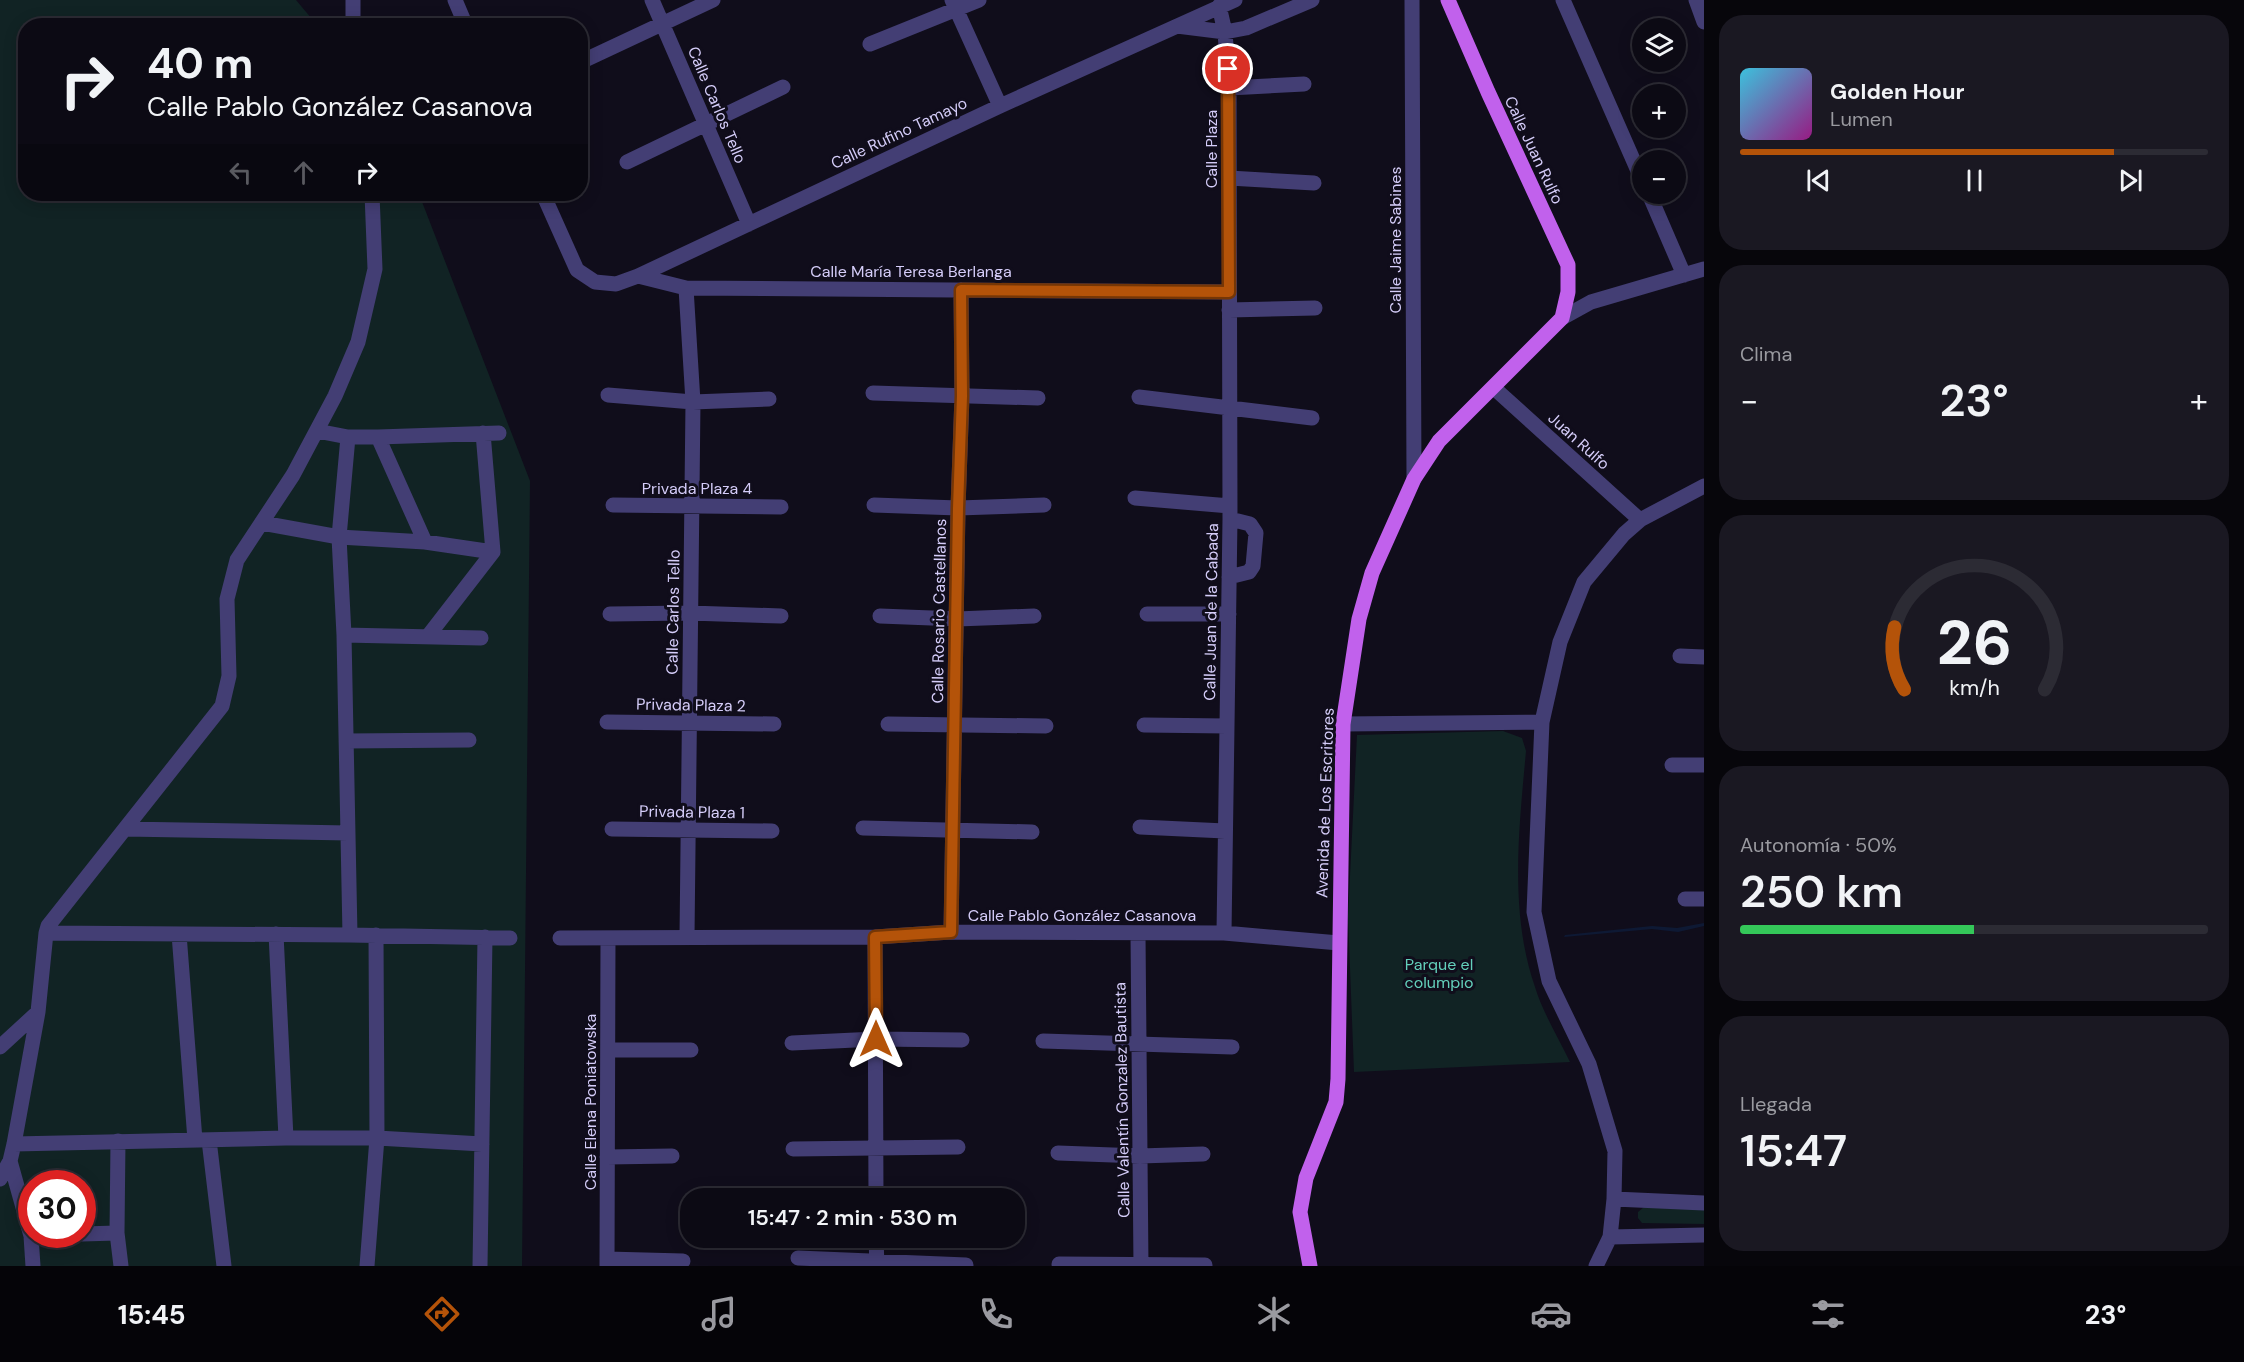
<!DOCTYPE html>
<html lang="es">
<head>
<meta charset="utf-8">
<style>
  body { margin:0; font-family:"DM Sans",sans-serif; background:#1a1822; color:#f1f3f6; height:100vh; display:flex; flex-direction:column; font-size:22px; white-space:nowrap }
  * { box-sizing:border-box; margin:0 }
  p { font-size:20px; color:#9a9aa0 }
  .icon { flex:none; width:33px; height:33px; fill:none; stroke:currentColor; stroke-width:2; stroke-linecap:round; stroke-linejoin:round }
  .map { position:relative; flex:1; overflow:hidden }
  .side { display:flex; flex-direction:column; gap:15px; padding:15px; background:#07060b; width:540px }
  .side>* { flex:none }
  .hud { position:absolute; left:18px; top:18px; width:570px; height:183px; border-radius:24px; box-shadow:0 3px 15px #0003,0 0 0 2px #2c2b34; background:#0c0a14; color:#f1f3f6; overflow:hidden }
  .controls { position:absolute; left:1632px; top:18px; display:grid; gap:12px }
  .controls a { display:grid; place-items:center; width:54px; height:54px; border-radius:50%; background:#0c0a14; box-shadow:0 3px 15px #0003,0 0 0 2px #2c2b34; font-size:30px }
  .speed { position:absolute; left:18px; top:1170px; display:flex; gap:12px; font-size:30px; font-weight:700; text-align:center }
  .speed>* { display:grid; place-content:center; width:78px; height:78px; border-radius:50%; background:#0c0a14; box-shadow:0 3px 15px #0003,0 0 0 2px #2c2b34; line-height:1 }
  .speed .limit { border:9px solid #d22; background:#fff; color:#111 }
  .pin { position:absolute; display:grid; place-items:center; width:51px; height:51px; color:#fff; margin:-26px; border:3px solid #fff; border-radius:50%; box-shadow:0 2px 6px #0007 }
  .me { position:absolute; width:66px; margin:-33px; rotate:0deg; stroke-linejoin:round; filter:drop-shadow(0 0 4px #0008) }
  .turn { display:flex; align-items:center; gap:21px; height:126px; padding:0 30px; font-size:27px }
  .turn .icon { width:78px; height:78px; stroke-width:2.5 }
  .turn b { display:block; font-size:42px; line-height:51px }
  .lanes { display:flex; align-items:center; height:57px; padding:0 30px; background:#0003; justify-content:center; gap:30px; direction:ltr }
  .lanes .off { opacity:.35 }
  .big { font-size:45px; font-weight:600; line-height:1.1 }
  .side .widget { flex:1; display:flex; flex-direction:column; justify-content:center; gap:9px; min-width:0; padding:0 21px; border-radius:24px; background:#1a1822 }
  .side .dial { align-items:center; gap:0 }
  .dial svg { height:156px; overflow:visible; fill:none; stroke:#2c2b34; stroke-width:7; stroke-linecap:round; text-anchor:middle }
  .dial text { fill:#f1f3f6; stroke:none }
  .song { display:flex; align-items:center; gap:18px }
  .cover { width:72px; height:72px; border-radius:9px; background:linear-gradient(135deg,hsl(190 70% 55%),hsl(310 70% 35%)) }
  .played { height:6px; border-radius:3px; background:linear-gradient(90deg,#b45309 80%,#2c2b34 80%) }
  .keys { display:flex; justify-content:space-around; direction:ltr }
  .heat { display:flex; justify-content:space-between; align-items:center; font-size:33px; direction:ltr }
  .charge { height:9px; border-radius:4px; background:linear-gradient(90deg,#34c759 50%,#2c2b34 0) }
  .trip { position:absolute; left:680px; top:1188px; width:345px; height:60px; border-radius:24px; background:#0c0a14; box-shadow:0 3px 15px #0003,0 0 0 2px #2c2b34; font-weight:600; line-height:60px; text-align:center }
  .tab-bar { display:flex; height:96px; justify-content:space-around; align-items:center; background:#050408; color:#9a9aa0 }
  .tab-bar .icon { width:42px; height:42px }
  .tab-bar .active { color:#b45309 }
  .tab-bar b { font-size:27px; color:#f1f3f6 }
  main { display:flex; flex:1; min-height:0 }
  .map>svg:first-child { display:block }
  .green { fill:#112324; fill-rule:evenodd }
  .water { fill:#0e1934 }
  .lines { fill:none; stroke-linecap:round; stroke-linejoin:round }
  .minor { stroke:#433e74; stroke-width:15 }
  .major { stroke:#c161ec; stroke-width:15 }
  .route-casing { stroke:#753606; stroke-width:15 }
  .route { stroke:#b45309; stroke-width:10 }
  .labels { text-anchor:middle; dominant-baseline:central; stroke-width:6; stroke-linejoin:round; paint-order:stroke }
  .street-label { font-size:16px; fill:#d5cdf9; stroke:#100d1b }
  .park-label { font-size:16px; fill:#63cfbb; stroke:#100d1b }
</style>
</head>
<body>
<main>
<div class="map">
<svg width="1704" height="1266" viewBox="0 0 1704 1266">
  <rect width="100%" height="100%" fill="#100d1b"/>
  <path class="green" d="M0,0h296l21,25 -291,1v168h393l111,287 -8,785h-522zM32,1184h50v50h-50z
    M1503,731l19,7 4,13c-7,78 -17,161 9,236 8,26 23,50 35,75l-216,10 -6,-156 9,-181z
    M1644,1207h60v17l-62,-1 -4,-5v-6z"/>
  <path class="water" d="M1704,923v3l-26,6 -26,-3 -88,8 1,-2 87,-9 25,2z"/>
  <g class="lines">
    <path class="minor" d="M353,0v26
      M455,0l11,26
      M652,0l97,224
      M952,0l48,106
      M1412,0l2,479
      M1563,0l79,180
      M1696,0l8,22
      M1219,6l6,26 4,56 1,431 -6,414
      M1177,26l48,6 21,-4 66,-28
      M870,44l109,-44
      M585,60l128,-60
      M1229,88l75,-4
      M627,162l156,-75
      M1229,178l85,5
      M543,194l34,76 18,12 21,2 22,-8 48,12 543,4
      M1649,194l35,81
      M638,276l362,-170 235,-106
      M686,288l7,114 -6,535
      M1229,310l86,-2
      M1562,318l29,-16 113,-33
      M1494,388l146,132
      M873,393l165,5
      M608,395l85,7 76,-3
      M1139,397l173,21
      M483,433l10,119
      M348,437h30
      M1135,498l95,8
      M613,505l168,2
      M874,505l84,3 86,-3
      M262,523l77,14 86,5 68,10 -65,84
      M425,542l-47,-105 121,-4
      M1229,577l20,-5 4,-6 3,-33 -6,-9 -20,-5
      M610,614l80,-1 91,3
      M1147,614h82
      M880,616l77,3 77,-3
      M344,635l137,3
      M1680,656l24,1
      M607,722l167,2
      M888,724l158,2
      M1343,724l199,-2
      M1144,725l83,1
      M346,741l123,-1
      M1672,765h32
      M1140,827l85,4
      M863,828l169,4
      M125,829l223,4
      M612,829l160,2
      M1685,899h19
      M951,932l7,-424 4,-112 -1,-106
      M46,933l304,2 -6,-300 -5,-98 9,-100 -31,-6
      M179,934l16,206
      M1138,934l3,332
      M350,935l160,3
      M875,937l1,261
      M560,938l315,-1 76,-5 273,1 115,10
      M1043,1041l189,6
      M792,1043l84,-4 86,1
      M0,1047l38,-35
      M608,1050h83
      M286,1138h91l105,6
      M209,1140l15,126
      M118,1141l-1,92 4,33
      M14,1144l272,-6 -10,-204
      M793,1149l165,-2
      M1058,1153l82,3 63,-2
      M607,1157l65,-1
      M10,1161l21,75 39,-2
      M0,1179l10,-18 4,-17 24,-132 8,-79 2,-7 174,-220 7,-30 -2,-77 10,-39 56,-85 42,-79 23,-54 17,-73 -3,-75
      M1614,1199l90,4
      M82,1234l35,-1
      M31,1236l2,30
      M1610,1237l94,-2
      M876,1238l1,28
      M798,1258l168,7
      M607,1259l76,2
      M1059,1264l146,1
      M367,1266l10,-128 -1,-203
      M480,1266l5,-329
      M607,1266l1,-328
      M1596,1266l14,-29 4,-38 1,-48 -26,-87 -40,-83 -15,-69 8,-190 18,-80 24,-60 40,-48 16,-14 64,-34"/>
    <path class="major" d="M1310,1266l-10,-54 6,-34 30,-76 2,-23 5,-355 16,-105 13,-46 42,-94 25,-38 123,-123 6,-26v-27l-80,-173 -40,-92"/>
  </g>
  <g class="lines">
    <defs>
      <path id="route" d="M876,1039l-1,-102 76,-5 7,-424 4,-112 -1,-106 268,2 -1,-223"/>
    </defs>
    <use href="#route" class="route-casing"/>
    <use href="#route" class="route"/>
  </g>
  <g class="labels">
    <g class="street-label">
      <text transform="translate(717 105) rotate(67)">Calle Carlos Tello</text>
      <text transform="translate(899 133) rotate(-25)">Calle Rufino Tamayo</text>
      <text transform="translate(1211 149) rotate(-90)">Calle Plaza</text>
      <text transform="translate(1534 150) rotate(65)">Calle Juan Rulfo</text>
      <text transform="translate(1395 240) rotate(-90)">Calle Jaime Sabines</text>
      <text x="911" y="271">Calle María Teresa Berlanga</text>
      <text transform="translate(1579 441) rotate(42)">Juan Rulfo</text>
      <text x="697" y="488">Privada Plaza 4</text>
      <text transform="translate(939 611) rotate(-89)">Calle Rosario Castellanos</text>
      <text transform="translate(673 612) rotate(-89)">Calle Carlos Tello</text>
      <text transform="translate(1211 612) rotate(-89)">Calle Juan de la Cabada</text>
      <text transform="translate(691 705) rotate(1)">Privada Plaza 2</text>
      <text transform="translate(1325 803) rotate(-88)">Avenida de Los Escritores</text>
      <text transform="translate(692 812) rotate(1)">Privada Plaza 1</text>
      <text x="1082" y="915">Calle Pablo González Casanova</text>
      <text transform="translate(1122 1100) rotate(-91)">Calle Valentín Gonzalez Bautista</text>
      <text transform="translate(590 1102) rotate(-90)">Calle Elena Poniatowska</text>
    </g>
    <g class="park-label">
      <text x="1439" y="964">Parque el<tspan x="1439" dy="18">columpio</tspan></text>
    </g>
  </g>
</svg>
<div class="controls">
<a><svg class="icon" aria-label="layers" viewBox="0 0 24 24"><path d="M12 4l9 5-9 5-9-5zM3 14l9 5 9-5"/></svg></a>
<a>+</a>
<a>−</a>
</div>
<div class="speed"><div class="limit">30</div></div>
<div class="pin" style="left:1228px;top:69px;background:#d93025"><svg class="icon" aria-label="arrive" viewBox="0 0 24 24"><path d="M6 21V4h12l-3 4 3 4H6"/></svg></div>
<svg class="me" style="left:876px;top:1039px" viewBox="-20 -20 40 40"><path d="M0-17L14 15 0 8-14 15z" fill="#b45309" stroke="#fff" stroke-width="4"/></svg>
<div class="trip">15:47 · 2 min · 530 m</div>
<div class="hud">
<div class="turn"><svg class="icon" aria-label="right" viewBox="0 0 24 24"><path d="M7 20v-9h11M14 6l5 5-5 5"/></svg><div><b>40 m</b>Calle Pablo González Casanova</div></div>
<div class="lanes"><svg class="icon off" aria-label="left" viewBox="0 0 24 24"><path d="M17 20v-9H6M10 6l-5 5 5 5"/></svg><svg class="icon off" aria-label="ahead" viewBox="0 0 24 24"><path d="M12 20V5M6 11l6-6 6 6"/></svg><svg class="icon" aria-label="right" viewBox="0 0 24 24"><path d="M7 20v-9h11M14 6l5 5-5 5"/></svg></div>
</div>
</div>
<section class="side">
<div class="widget">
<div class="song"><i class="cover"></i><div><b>Golden Hour</b><p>Lumen</p></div></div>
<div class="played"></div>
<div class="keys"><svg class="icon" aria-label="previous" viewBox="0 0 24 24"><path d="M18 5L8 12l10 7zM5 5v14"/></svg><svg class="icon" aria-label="pause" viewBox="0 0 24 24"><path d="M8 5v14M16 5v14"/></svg><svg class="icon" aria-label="next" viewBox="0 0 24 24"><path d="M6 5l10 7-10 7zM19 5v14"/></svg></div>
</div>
<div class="widget"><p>Clima</p>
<div class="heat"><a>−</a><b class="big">23°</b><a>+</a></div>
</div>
<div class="widget dial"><svg viewBox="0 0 100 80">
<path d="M14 69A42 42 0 1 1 86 69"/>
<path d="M14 69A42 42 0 0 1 9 37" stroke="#b45309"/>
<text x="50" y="56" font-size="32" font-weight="700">26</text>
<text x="50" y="72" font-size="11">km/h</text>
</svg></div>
<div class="widget"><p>Autonomía · 50%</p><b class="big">250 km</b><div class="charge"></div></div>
<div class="widget"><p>Llegada</p><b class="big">15:47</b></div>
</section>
</main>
<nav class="tab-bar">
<b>15:45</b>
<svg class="icon active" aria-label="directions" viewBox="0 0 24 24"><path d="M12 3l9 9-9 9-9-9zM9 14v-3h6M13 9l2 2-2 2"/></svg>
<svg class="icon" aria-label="music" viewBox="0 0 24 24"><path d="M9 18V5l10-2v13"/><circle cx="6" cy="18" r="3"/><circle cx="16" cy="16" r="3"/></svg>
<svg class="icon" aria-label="phone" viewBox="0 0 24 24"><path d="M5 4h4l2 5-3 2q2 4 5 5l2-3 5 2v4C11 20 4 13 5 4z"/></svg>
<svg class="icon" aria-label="climate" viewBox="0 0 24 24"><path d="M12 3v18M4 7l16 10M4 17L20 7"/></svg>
<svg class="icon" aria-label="car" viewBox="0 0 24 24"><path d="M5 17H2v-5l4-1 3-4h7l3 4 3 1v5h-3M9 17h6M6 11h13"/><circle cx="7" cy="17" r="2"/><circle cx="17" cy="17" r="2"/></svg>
<svg class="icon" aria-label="filters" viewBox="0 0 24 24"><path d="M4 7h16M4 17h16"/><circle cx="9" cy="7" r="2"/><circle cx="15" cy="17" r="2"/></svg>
<b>23°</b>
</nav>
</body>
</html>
